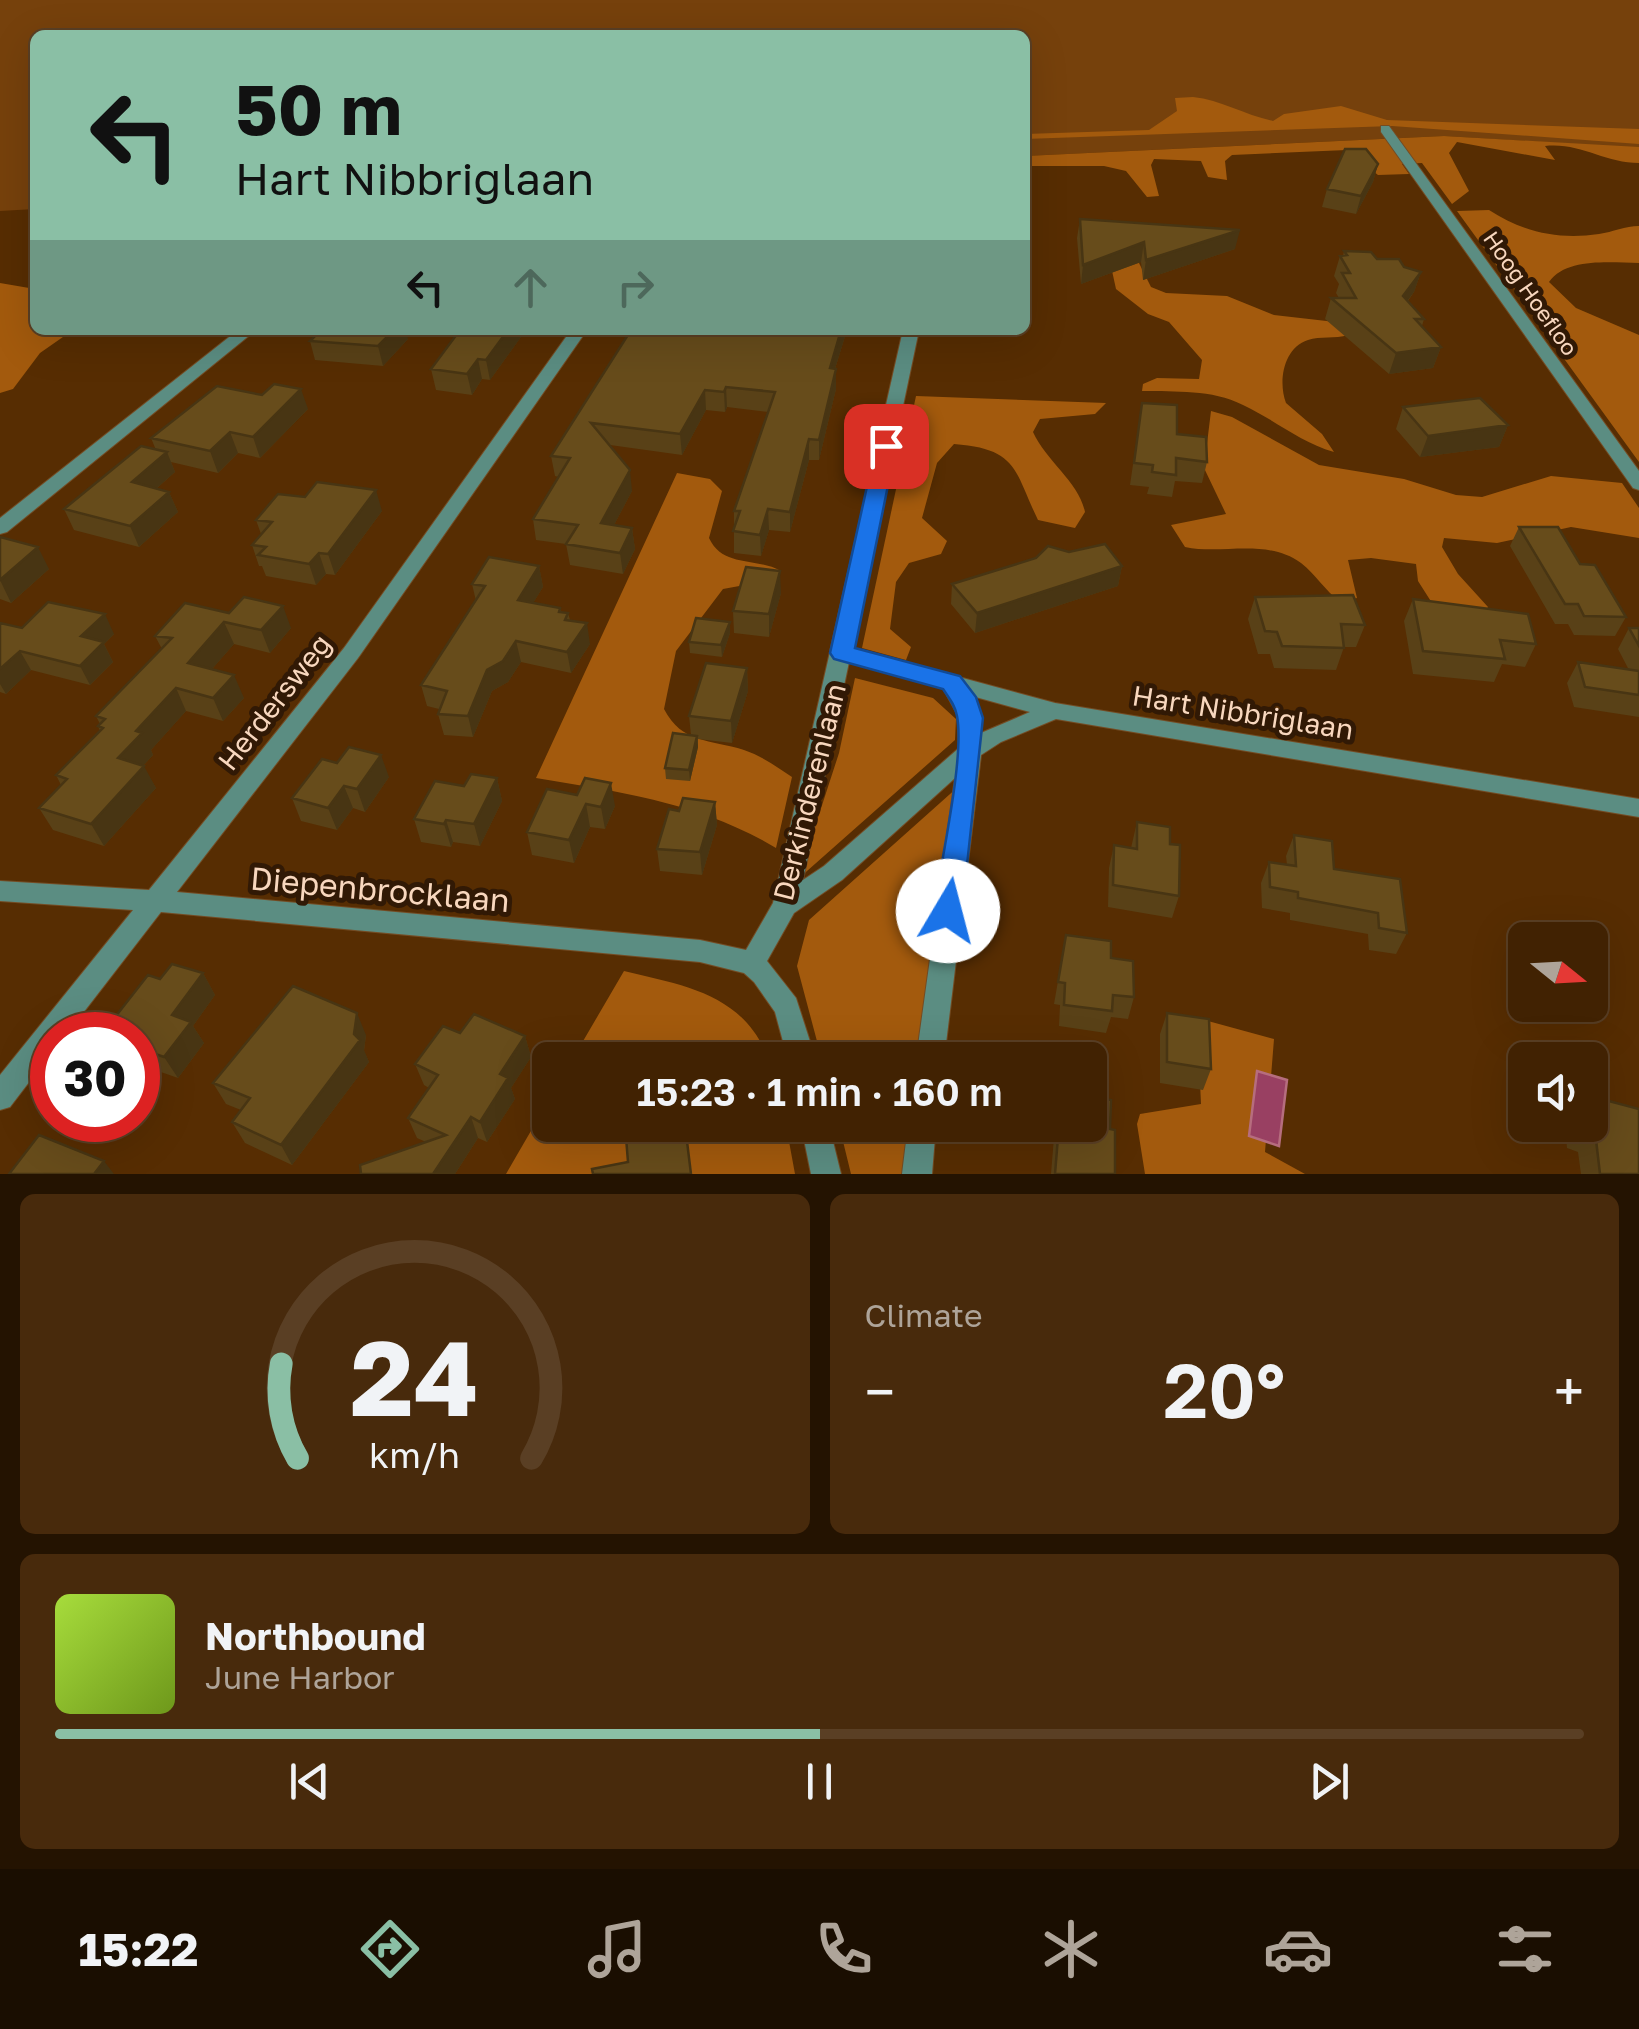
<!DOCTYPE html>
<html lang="en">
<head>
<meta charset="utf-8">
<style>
  body { margin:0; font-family:"Golos Text",sans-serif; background:#482a0c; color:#f1f3f6; height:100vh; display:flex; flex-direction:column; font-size:38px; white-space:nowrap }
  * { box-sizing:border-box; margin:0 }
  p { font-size:32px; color:#aea499 }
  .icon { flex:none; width:55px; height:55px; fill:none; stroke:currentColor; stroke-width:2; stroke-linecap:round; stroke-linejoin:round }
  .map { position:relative; height:1174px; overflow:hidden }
  .drawer { display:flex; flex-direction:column; gap:20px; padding:20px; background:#241301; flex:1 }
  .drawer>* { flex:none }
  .top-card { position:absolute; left:30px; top:30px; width:1000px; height:305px; border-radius:15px; box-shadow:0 10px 40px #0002,0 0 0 2px #5a3f24; background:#8abfa5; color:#111; overflow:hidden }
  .needle { width:65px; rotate:108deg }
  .fabs { position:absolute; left:1508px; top:922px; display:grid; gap:20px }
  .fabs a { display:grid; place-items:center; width:100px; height:100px; border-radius:15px; background:#412202; box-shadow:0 10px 40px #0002,0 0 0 2px #5a3f24; font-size:50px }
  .speed { position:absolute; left:30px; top:1012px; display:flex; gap:20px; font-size:50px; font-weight:700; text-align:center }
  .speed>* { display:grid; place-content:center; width:130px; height:130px; border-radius:50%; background:#412202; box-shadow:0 10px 40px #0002,0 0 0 2px #5a3f24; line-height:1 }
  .speed .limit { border:15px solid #d22; background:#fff; color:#111 }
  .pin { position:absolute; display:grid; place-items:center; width:85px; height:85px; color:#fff; margin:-42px; border-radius:20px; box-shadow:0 5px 15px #0006 }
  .me { position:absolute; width:110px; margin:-55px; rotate:8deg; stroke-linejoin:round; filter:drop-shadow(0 0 8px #0008) }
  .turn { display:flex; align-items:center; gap:35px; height:210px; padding:0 40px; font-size:45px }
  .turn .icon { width:130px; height:130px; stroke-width:2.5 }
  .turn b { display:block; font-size:70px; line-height:85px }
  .lanes { display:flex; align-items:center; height:95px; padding:0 40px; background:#0003; justify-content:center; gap:50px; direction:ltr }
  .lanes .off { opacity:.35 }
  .big { font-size:75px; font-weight:600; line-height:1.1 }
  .drawer .tile { flex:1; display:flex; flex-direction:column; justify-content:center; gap:15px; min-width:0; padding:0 35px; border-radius:15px; background:#482a0c }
  .drawer .dial { align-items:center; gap:0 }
  .dial svg { height:260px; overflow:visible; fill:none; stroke:#5a3f24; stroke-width:7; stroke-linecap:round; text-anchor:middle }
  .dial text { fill:#f1f3f6; stroke:none }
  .song { display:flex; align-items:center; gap:30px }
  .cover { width:120px; height:120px; border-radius:15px; background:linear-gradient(135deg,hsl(80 70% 55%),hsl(80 70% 35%)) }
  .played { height:10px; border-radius:5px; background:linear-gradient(90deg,#8abfa5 50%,#5a3f24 50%) }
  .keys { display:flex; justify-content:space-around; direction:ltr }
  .heat { display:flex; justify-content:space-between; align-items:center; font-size:55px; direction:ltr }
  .drawer .tiles { flex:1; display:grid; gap:20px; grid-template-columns:1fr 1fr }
  .tile:last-child { grid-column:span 2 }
  .trip { position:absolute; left:532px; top:1042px; width:575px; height:100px; border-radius:15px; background:#412202; box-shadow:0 10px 40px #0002,0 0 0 2px #5a3f24; font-weight:600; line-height:100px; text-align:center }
  .tabs { display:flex; height:160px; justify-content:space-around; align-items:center; background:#1a0e01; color:#aea499 }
  .tabs .icon { width:70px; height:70px }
  .tabs .selected { color:#8abfa5 }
  .tabs b { font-size:45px; color:#f1f3f6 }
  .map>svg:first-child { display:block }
  .green { fill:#76410c }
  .forest { fill:#a35a0d }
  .water { fill:#994062; stroke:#b66d7e; stroke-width:2.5 }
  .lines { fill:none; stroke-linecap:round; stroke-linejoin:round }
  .street-casing { stroke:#744c24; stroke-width:2 }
  .street { fill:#5b8d82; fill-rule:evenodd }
  .wall { fill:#594117 }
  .shaded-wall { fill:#483513 }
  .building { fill:#674c1b; stroke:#483513; stroke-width:2.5 }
  .route { fill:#1a73e8; stroke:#114b97; stroke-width:2.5 }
  .labels { text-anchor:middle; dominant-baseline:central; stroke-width:10; stroke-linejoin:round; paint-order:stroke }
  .far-street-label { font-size:22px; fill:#f8d7be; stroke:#311905 }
  .street-label { font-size:28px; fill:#f8d7be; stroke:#311905 }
  .near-street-label { font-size:32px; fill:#f8d7be; stroke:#311905 }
</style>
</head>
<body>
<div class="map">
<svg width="1639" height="1174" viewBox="0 0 1639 1174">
  <rect width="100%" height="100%" fill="#572d02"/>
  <path class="green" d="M0,0h1639v148l-195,-12 -419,20v-121h-990v174l-35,2z"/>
  <path class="forest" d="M1193,97c28,3 52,18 80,24l11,-7 57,-8 46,14 252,9v15l-247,-18 -367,13v-5l124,-4 28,-19 -2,-13z
    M1444,136l195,11v16c-34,0 -60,-21 -94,-17l10,14 -98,-18 -8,11 20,38 -17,13 -30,-41 -20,1 7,10 -31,1 -31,-25 -115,5 -7,6 2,19 -19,-3 -7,-16 -47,-2 -3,6 8,31 -12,1 -21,-26 -22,-5h-79v-10z
    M1489,210c34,22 69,30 110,24 14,-2 26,-8 40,-8v37c-28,0 -72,-6 -90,19l27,26 63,27v127l-182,-251z
    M1109,257h27l15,30 15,6 61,3 47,19 70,8 4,12c-13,4 -28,1 -40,5 -25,8 -30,42 -22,63l36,31 12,18c-34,-10 -59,-32 -91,-47 -32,-16 -67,-13 -101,-14l1,-7 14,-6 42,1 3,-19 -33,-38 -21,-8 -32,-25z
    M0,283l35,6v41h38l-33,23 -27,36 -13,4z
    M916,396l190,7 -11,11 -55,5 -7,13c13,29 46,50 52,80l-10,16 -37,-8c-24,-49 -19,-71 -84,-76l-17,19 -15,55 25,23 -6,13 -32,9 -13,19 -6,47 21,18 -5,13 -44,-12z
    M1211,411l21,6 87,48 85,14 52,16 26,2 69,-21 71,7 17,25v30l-68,-11 -74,16 -53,-5 -2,9 16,27 30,33 -4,7 -52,-11 -14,-22 -2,-17 -45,-6 -23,2 9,38 -17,4c-15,-12 -25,-28 -39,-39 -34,-25 -79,-8 -116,-16l-14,-22 55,-11 -22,-46z
    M677,473l33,6 12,12 -13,47c14,30 47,19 72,33l-14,10 -44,8 -47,62 -12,58c18,35 46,30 80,41 18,6 33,17 48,27l-16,71c-75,-45 -155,-56 -240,-70z
    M855,678l78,20 23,21 -1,21 -157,139 41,-126z
    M959,786l-38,274h-99l-25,-94 12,-46z
    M624,971c62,15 120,23 145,89h-197z
    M1197,1018l77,21 -9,113 40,22h-160l-8,-50 3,-10 61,-10z
    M550,1098v27h236l9,49h-289z
    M839,1125h74l-6,49h-56z"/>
  <path class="water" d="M1257,1071l30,9 -8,66 -30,-10z"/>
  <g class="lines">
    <defs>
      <path id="street" d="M1381,126h8l250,345v19l-6,-2 -252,-356z
        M238,330h18l-249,202 -7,2v-16z
        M571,330h16l-229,328 -181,234 523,48 46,10 27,-47 130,-573h16l-67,318 203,55 584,96v18l-583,-98 -55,23 -20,13 -37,305h-28l39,-282 -113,102 -48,33 -27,48 29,37 20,62h-28l-13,-48 -21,-30 -10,-9 -44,-11 -539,-50 -95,123h-14v17l-42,55 -10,3v-35l133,-165 -133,-9v-20l149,9 195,-242zM849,662l94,26 14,26 2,34 -135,118 -21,14zM972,696l58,16 -49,21z
        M801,1125h28l12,49h-30z
        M908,1125h28l-4,49h-30z"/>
    </defs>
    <use href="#street" class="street-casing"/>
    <use href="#street" class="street"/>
  </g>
  <path class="wall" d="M1378,164l-5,18 -17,32 -34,-7 5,-18z
    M1080,219l155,30 -92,31 -2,-18 -60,22 -4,-46z
    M1344,251l77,21 -7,20 -6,9 16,18 -2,7 19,21 -8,21 -44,6 -64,-55 6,-21h8l-3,-5 3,-9 -5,-8 6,-20h3z
    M460,330h66l-36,50 -8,-1 -10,16 -36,-5 -5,-21z
    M631,330h216l-12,39 1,20 -17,71h-10l-19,72 -21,-2 -8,26 -27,-3v-42l34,-99 -41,-5 -2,5 -19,-2 -24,45 -72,-10 22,46 -18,34 18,3 3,21 -12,25 -53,-9 -4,-21 -30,-4 -3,-21 26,-42 -4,-1 -4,-20z
    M408,339l-25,27 -68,-6 -5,-19z
    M1142,403l65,59 -5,21 -27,-2 -3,16 -25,-3 2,-7 -19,-2z
    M1403,407l105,18 -9,22 -79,10 -24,-28z
    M308,409l-48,49 -22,-5 -20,20 -47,-11 4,10 -19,17 13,3 9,20 -39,35 -65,-17 -10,-21 92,-59 -5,-12z
    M382,511l-47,64 -9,-1 -10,11 -50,-9 -4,-10h-3l-7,-21 9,-11 -5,-14z
    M1519,527l61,37 46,53 -11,19 -41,-1 -6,-11h-13l-45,-78z
    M0,537l49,32 -38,34 -11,-4z
    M539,566l4,21 -10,16 27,5 1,4 7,1 2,7 20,24 -19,29 -50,-11 -13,20 -16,9 -19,46 -29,-2 -6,-21 1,-5 -12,-3 -6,-21 55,-84 -4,-17z
    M1122,566l-4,20 -143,47 -24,-29 1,-20z
    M781,593l-12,44 -35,-4 -1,-22z
    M1255,597l110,28 -9,22h-12l-8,23 -62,-2 -4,-14h-12l-10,-35z
    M1413,599l123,45 -11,23 -23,-3 -8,18 -81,-8 -9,-53z
    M185,603l106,25 -21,25 -36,-9 -22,25 32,29 -21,23 -37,-10 -35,39 2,5 -10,11 13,22 -52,58 -51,-16 -14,-22 22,-23 -5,-10 44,-44 -2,-5 2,-2 -4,-8 66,-67 -7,-13z
    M0,623l22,5 92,6 -10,10 9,18 -23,23 -59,-15 -25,24 -6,-2z
    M1629,628h10v89l-65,-10 -7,-24 11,-21 51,8 -11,-21z
    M730,633l-8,24 -32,-4 -1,-11z
    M747,668l1,23 -16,52 -34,-4v8l-8,34 -24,-2 -1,-11 26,-33 -2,-19z
    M322,759l67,18 -24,35 -12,-4 -16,22 -36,-9 -9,-23z
    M497,778l5,23 -22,45 -27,-4 -2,5 -30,-5 -7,-23 50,-33z
    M577,795l38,11 -10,23 -15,-2 -16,36 -42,-8 -5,-23z
    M715,802l2,23 -15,50 -42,-4 -3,-22 22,-38z
    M1137,822l33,22 9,52 -7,22 -64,-11 1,-39 5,-23 17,3z
    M1294,835l113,98 -11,21 -27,-4 -1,-16 -78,-14v-7l-28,-5 -1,-25 8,-21 18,3 -1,-9z
    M1066,935l45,23 23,39 -6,22 -17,-2 -5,16 -47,-7 1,-21 -6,-1z
    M203,973l12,22 -22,31 11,17 -26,35 -40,-14v-29z
    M1167,1013l44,56 -8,21 -43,-7v-49z
    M460,1033l65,3 6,21 -20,31 4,11 -28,43 -9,-4 -23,36h-94l65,-32 -9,-4 -9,-20 21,-30 -5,-3 -9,-21z
    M366,1035l-2,16 5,11 -77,103 -47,-22 -13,-21 9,-12 -15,-6 -13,-21z
    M1055,1125h35l20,4 5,45h-64z
    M1565,1125h25l49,49h-58l-3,-22 -11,-4z"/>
  <path class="shaded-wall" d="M1378,164l-5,18 -17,32 5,-18z
    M1240,230l-5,19 -92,31 3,-20z
    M1144,242l-3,20 -60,22 2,-19z
    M1421,272l-7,20 -18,24 7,-20z
    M390,330h16l2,9 -25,27 -5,-20z
    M508,330h18l-36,50 -4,-20z
    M841,330h6l-18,58 1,-20z
    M1441,347l-8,21 -44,6 7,-21z
    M478,359l4,20 -10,16 -5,-21z
    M836,369v20l-17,71v-20z
    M726,387l1,20 -2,5 -1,-20z
    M301,389l7,20 -48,49 -7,-21z
    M705,390l1,20 -24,45 -2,-21z
    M1508,425l-9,22 -79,10 8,-21z
    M230,432l8,21 -20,20 -8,-22z
    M809,439v21l-19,72v-20z
    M167,452l8,20 -35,31 -8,-21z
    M630,470l2,21 -28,53 -3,-21z
    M376,490l6,21 -47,64 -7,-21z
    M169,492l9,20 -39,35 -9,-21z
    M768,509l1,21 -8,26 -1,-21z
    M632,528l3,21 -12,25 -3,-21z
    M38,547l11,22 -38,34 -11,-23z
    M319,553l7,21 -10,11 -7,-21z
    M539,566l4,21 -21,34 -4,-21z
    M1122,566l-4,20 -143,47 2,-20z
    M780,571l1,22 -12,44v-23z
    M283,606l8,22 -21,25 -9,-23z
    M105,614l9,20 -10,10 9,18 -23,23 -10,-19 1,-30z
    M224,622l10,22 -36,41 -10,-22z
    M730,622v11l-8,24 -1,-12z
    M587,623l3,21 -19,29 -4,-21z
    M516,641l5,21 -13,20 -16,9 -19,46 -5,-21 19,-46z
    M20,651l11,19 -25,24 -6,-10v-15z
    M747,668l1,23 -16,52 -1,-22z
    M234,675l10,23 -21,23 -10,-23z
    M176,688l10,23 -35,39 2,5 -23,25 -12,-22 18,-27z
    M697,736l1,11 -8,34 -1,-11z
    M381,755l8,22 -24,35 -8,-23z
    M144,766l12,22 -52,58 -13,-22z
    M497,778l5,23 -22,45 -6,-22z
    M611,783l4,23 -10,23 -4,-22z
    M344,786l9,22 -16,22 -9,-22z
    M715,802l2,23 -15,50 -2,-23z
    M586,804l4,23 -16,36 -5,-23z
    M446,820l7,22 -2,5 -7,-23z
    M203,973l12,22 -22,31 11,17 -26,35 -14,-21 8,-42z
    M357,1013l9,22 -2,15 5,12 -77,103 -11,-20 73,-111z
    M525,1036l6,21 -20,31 4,11 -28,43 -7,-20 20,-48z
    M471,1117l7,21 -23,36h-22z
    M104,1161l10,13h-20z"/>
  <path class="building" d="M1345,149h21l12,15 -17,32 -34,-7z
    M1080,219l160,11 -94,30 -2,-18 -61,23z
    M1344,251l27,1 6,7h22l5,8 17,5 -18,24 21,23h-9l26,28 -45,6 -65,-55h25l-14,-25h8l-10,-17 7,-1z
    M321,330h73l-16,16 -68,-5z
    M460,330h48l-22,30 -8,-1 -11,15 -36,-5z
    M631,330h210l-11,38 6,1 -17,71 -10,-1 -19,73 -22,-3 -8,26 -27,-4 7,-20h-6l41,-119 -49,-5 -2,5 -19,-2 -25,44 -89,-11 39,47 -29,53 31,5 -12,25 -54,-9 12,-19 -45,-6 37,-61 -19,-2z
    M274,384l27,5 -48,48 -23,-5 -20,19 -59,-13 66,-52 45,9z
    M1480,398l28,27 -80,11 -25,-29z
    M1142,403l35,2v29l29,3 1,25 -31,-4v17l-24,-3 1,-7 -19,-2z
    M141,446l26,6 -35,30 37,10 -39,34 -66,-17z
    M317,482l59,8 -48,64 -9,-1 -10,11 -51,-9 8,-8 -14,-2 20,-23 -16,-2 22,-26 27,3z
    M1519,527h39l22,37 15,1 31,52 -42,-1 -6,-12h-13z
    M0,537l38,10 -38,33z
    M1105,544l17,22 -145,47 -25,-29 84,-26 12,-12 21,6z
    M489,557l50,9 -21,34 42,8 -1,4 9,1 -3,7 22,3 -20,29 -51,-11 -13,20 -16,9 -19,46 -30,-2 9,-23 -26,-6 64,-99 -13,-2z
    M746,567l34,4 -11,43 -36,-3z
    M1353,595l12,30 -24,-1 3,24 -62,-2 -5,-14 -12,-1 -10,-34z
    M244,597l39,9 -22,24 -37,-8 -36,41 46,12 -21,23 -37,-10 -40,43 6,2 -24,25 26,8 -53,58 -52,-16 28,-29 -11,-4 47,-47 -5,-2 7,-7 -9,-3 76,-78 -17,-2 30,-33 44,10z
    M1413,599l115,15 8,30 -36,-4 5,19 -82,-8z
    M48,602l57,12 -24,22 23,6 -24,24 -60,-15 -20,18v-46l22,5z
    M696,618l34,4 -9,23 -32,-3z
    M1629,628h10v18z
    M1578,662l61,9v24l-54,-8z
    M706,663l41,5 -16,53 -42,-5z
    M673,733l24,3 -8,34 -24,-2z
    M349,747l32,8 -24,34 -13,-3 -16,22 -36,-10 30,-39 15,4z
    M471,774l26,4 -23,46 -28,-4 -2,4 -30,-5 21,-38 29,5z
    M585,778l26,5 -10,24 -15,-3 -17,36 -42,-8 20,-43 30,6z
    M683,798l32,4 -15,50 -43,-3 12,-40 10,2z
    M1137,822l33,5v17l10,1 -1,51 -66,-11 1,-40 23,4z
    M1294,835l38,6 2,28 66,10 7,54 -28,-5 -1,-15 -80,-15v-6l-28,-5 -1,-25 27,4z
    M1066,935l45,6v17l22,3 1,36 -21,-2 -1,16 -48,-6 1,-22 -7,-1z
    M172,964l31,9 -31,42 19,7 -27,35 -26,-9v-13h-37l47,-60 12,4z
    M293,986l64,27 -3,21 6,6 -79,105 -49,-23 18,-24 -37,-15z
    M1167,1013l42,6 2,50 -44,-7z
    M474,1014l51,22 -25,38 8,4 -28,44 -9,-5 -38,57h-72l-1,-9 86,-30 -38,-17 30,-43 -23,-11 28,-38 17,7z
    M1590,1096l49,13v65h-39l-5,-43 -11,-3 -1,-3h7z
    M1090,1097l21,3 -1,29 5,1v44h-60l4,-49h31z
    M625,1125h60l6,49h-98l-1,-5 36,-7z
    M39,1135l65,26 -10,13h-85z"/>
  <path class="route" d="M886,440l10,6 -41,202 105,28 16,21 7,21 -21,193 -4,9 -10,3 -10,-3 -4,-9c6,-47 31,-153 23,-195 -2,-11 -8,-18 -14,-27l-109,-30 -4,-6 46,-207z"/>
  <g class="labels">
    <g class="far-street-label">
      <text transform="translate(1531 293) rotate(55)">Hoog Hoefloo</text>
    </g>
    <g class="street-label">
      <text transform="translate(274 702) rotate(-52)">Herdersweg</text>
      <text transform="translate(1243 712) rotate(9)">Hart Nibbriglaan</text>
      <text transform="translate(809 792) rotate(-76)">Derkinderenlaan</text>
    </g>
    <g class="near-street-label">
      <text transform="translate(380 889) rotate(5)">Diepenbrocklaan</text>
    </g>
  </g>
</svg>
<div class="fabs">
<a><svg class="needle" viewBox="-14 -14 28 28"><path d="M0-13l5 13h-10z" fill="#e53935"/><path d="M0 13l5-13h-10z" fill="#aea499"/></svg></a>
<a><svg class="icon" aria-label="sound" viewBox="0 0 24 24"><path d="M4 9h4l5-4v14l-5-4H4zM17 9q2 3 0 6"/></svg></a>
</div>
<div class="speed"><div class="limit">30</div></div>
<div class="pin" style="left:886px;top:446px;background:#d93025"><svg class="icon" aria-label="arrive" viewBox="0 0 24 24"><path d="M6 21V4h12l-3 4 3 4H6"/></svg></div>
<svg class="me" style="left:948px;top:911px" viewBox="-20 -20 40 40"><circle r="19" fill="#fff"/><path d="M0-13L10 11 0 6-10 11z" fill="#1a73e8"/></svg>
<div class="trip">15:23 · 1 min · 160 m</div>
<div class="top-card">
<div class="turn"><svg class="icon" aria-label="left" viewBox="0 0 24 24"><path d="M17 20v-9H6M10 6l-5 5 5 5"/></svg><div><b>50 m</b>Hart Nibbriglaan</div></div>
<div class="lanes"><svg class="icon" aria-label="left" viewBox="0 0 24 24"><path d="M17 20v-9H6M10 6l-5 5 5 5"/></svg><svg class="icon off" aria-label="ahead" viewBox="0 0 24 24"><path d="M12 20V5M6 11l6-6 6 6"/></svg><svg class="icon off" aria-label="right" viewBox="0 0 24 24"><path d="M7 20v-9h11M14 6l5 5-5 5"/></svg></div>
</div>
</div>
<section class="drawer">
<div class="tiles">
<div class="tile dial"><svg viewBox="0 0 100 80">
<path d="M14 69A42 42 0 1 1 86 69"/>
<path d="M14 69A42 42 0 0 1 9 40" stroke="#8abfa5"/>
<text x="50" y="56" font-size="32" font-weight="700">24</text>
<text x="50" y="72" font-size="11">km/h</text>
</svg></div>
<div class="tile"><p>Climate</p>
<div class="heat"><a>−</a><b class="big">20°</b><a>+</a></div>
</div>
<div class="tile">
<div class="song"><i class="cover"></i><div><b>Northbound</b><p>June Harbor</p></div></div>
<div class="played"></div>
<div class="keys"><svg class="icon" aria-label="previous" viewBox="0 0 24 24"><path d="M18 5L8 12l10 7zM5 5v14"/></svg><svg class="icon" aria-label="pause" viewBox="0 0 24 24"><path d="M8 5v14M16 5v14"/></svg><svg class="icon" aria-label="next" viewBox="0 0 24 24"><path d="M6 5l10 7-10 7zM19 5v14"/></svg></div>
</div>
</div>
</section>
<nav class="tabs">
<b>15:22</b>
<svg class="icon selected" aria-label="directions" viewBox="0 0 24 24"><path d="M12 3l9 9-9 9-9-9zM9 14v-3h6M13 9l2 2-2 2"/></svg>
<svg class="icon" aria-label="music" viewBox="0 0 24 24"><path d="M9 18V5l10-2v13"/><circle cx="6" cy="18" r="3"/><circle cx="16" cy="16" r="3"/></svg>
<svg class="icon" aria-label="phone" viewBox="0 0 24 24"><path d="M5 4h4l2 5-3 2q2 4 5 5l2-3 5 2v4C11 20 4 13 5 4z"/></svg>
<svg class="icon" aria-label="climate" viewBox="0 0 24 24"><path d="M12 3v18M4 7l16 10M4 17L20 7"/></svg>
<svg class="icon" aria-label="car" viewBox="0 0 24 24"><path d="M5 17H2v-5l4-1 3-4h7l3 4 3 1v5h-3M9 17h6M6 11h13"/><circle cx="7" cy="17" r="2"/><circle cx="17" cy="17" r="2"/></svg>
<svg class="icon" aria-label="filters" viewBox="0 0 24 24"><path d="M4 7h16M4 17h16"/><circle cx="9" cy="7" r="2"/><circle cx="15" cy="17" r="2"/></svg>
</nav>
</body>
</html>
